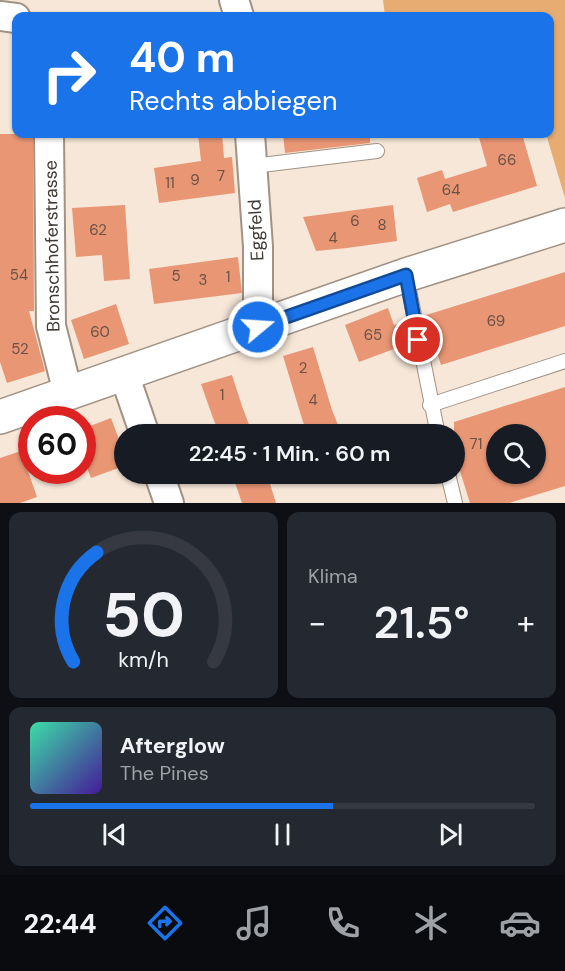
<!DOCTYPE html>
<html lang="de">
<head>
<meta charset="utf-8">
<style>
  body { margin:0; font-family:"DM Sans",sans-serif; background:#242831; color:#f1f3f6; height:100vh; display:flex; flex-direction:column; font-size:22px; white-space:nowrap }
  * { box-sizing:border-box; margin:0 }
  p { font-size:20px; color:#9ea1a6 }
  .icon { flex:none; width:33px; height:33px; fill:none; stroke:currentColor; stroke-width:2; stroke-linecap:round; stroke-linejoin:round }
  .map { position:relative; height:503px; overflow:hidden }
  .drawer { display:flex; flex-direction:column; gap:9px; padding:9px; background:#0d0f14; flex:1 }
  .drawer>* { flex:none }
  .hud { position:absolute; left:12px; top:12px; width:542px; height:126px; border-radius:12px; box-shadow:0 2px 4px #0004; background:#1a73e8; color:#fff; overflow:hidden }
  .controls { position:absolute; left:486px; top:424px; display:grid; gap:12px }
  .controls a { display:grid; place-items:center; width:60px; height:60px; border-radius:50%; background:#171b24; box-shadow:0 2px 4px #0004; font-size:30px }
  .speed { position:absolute; left:18px; top:406px; display:flex; gap:12px; font-size:30px; font-weight:700; text-align:center }
  .speed>* { display:grid; place-content:center; width:78px; height:78px; border-radius:50%; background:#171b24; box-shadow:0 2px 4px #0004; line-height:1 }
  .speed .limit { border:9px solid #d22; background:#fff; color:#111 }
  .pin { position:absolute; display:grid; place-items:center; width:51px; height:51px; color:#fff; margin:-26px; border:3px solid #fff; border-radius:50%; box-shadow:0 2px 6px #0007 }
  .me { position:absolute; width:66px; margin:-33px; rotate:72deg; stroke-linejoin:round; filter:drop-shadow(0 0 4px #0008) }
  .turn { display:flex; align-items:center; gap:21px; height:126px; padding:0 18px; font-size:27px }
  .turn .icon { width:78px; height:78px; stroke-width:2.5 }
  .turn b { display:block; font-size:42px; line-height:51px }
  .big { font-size:45px; font-weight:600; line-height:1.1 }
  .drawer .card { flex:1; display:flex; flex-direction:column; justify-content:center; gap:9px; min-width:0; padding:0 21px; border-radius:12px; background:#242831 }
  .drawer .dial { align-items:center; gap:0 }
  .dial svg { height:156px; overflow:visible; fill:none; stroke:#363941; stroke-width:7; stroke-linecap:round; text-anchor:middle }
  .dial text { fill:#f1f3f6; stroke:none }
  .song { display:flex; align-items:center; gap:18px }
  .cover { width:72px; height:72px; border-radius:9px; background:linear-gradient(135deg,hsl(160 70% 55%),hsl(260 70% 35%)) }
  .played { height:6px; border-radius:3px; background:linear-gradient(90deg,#1a73e8 60%,#363941 60%) }
  .keys { display:flex; justify-content:space-around; direction:ltr }
  .heat { display:flex; justify-content:space-between; align-items:center; font-size:33px; direction:ltr }
  .drawer .tiles { flex:1; display:grid; gap:9px; grid-template-columns:1fr 1fr }
  .card:last-child { grid-column:span 2 }
  .trip { position:absolute; left:114px; top:424px; width:351px; height:60px; border-radius:30px; background:#171b24; box-shadow:0 2px 4px #0004; font-weight:600; line-height:60px; text-align:center }
  .dock { display:flex; height:96px; justify-content:space-around; align-items:center; background:#090b0e; color:#9ea1a6 }
  .dock .icon { width:42px; height:42px }
  .dock .active { color:#1a73e8 }
  .dock b { font-size:27px; color:#f1f3f6 }
  .map>svg:first-child { display:block }
  .green { fill:#e7ac71 }
  .building { fill:#e99675; fill-rule:evenodd }
  .lines { fill:none; stroke-linecap:round; stroke-linejoin:round }
  .lane-casing { stroke:#a09284; stroke-width:16 }
  .street-casing { stroke:#a09284; stroke-width:32 }
  .primary-casing { stroke:#a09284; stroke-width:36 }
  .lane { stroke:#fff; stroke-width:14 }
  .street { stroke:#fff; stroke-width:28 }
  .primary { stroke:#fff; stroke-width:33 }
  .route-casing { stroke:#114b97; stroke-width:15 }
  .route { stroke:#1a73e8; stroke-width:10 }
  .labels { text-anchor:middle; dominant-baseline:central; stroke-width:6; stroke-linejoin:round; paint-order:stroke }
  .number-label { font-size:15px; fill:#6a5144 }
  .street-label { font-size:18px; fill:#403a34; stroke:#fff }
</style>
</head>
<body>
<div class="map">
<svg width="565" height="503" viewBox="0 0 565 503">
  <rect width="100%" height="100%" fill="#f6e7d8"/>
  <path class="green" d="M383,0h182v198l-19,-64h3v-118h-164z"/>
  <path class="building" d="M0,134h33l1,177h-5l16,60 -38,12 -7,-21z
    M198,134h24l2,24 8,-1 3,36 -76,10 -5,-35 47,-7z
    M283,134h87v9l-85,10z
    M478,134h44l15,52 -84,26 -3,-8 -23,8 -10,-34 25,-8 3,9 42,-13z
    M125,205l5,74 -26,2 -2,-26 -26,2 -4,-49z
    M393,205l4,36 -50,7 -31,3 -13,-34z
    M238,257l4,36 -88,11 -5,-35z
    M565,272v54l-124,39 -10,-30 -4,1 -4,-20z
    M116,304l13,40 -45,15 -13,-39z
    M388,308l6,17 12,-3 4,21 -51,19 -14,-37z
    M313,347l19,63 10,25h-33l-6,-13 -20,-66z
    M232,375l10,31 11,29h-33l-7,-17 -12,-34z
    M565,387v99l-56,17h-39l-16,-51v-30zM496,435h40v39h-40z
    M111,418l13,35v13l-33,12 -9,-23v-26z
    M21,451l16,46 -17,6h-20v-45z
    M232,474h35l9,29h-34z"/>
  <g class="lines">
    <defs>
      <path id="lane" d="M253,166l124,-15
        M406,275l32,160
        M430,405l135,-44
        M448,474l7,29"/>
      <path id="street" d="M234,0l5,16
        M0,16l16,2
        M49,134l2,192 17,67
        M250,134l8,113v80
        M124,374l21,61
        M159,474l10,29"/>
      <path id="primary" d="M0,417l406,-142 159,-50"/>
    </defs>
    <use href="#lane" class="lane-casing"/>
    <use href="#street" class="street-casing"/>
    <use href="#primary" class="primary-casing"/>
    <use href="#lane" class="lane"/>
    <use href="#street" class="street"/>
    <use href="#primary" class="primary"/>
  </g>
  <g class="lines">
    <defs>
      <path id="route" d="M258,327l148,-52 12,65"/>
    </defs>
    <use href="#route" class="route-casing"/>
    <use href="#route" class="route"/>
  </g>
  <g class="labels">
    <g class="number-label">
      <text x="507" y="160">66</text>
      <text x="221" y="176">7</text>
      <text x="195" y="180">9</text>
      <text x="170" y="183">11</text>
      <text x="451" y="190">64</text>
      <text x="355" y="221">6</text>
      <text x="382" y="225">8</text>
      <text x="98" y="230">62</text>
      <text x="333" y="238">4</text>
      <text x="19" y="275">54</text>
      <text x="176" y="276">5</text>
      <text x="228" y="277">1</text>
      <text x="203" y="280">3</text>
      <text x="496" y="321">69</text>
      <text x="100" y="332">60</text>
      <text x="373" y="335">65</text>
      <text x="20" y="349">52</text>
      <text x="303" y="368">2</text>
      <text x="222" y="395">1</text>
      <text x="313" y="400">4</text>
      <text x="476" y="444">71</text>
    </g>
    <g class="street-label">
      <text transform="translate(256 230) rotate(-93)">Eggfeld</text>
      <text transform="translate(52 246) rotate(-91)">Bronschhoferstrasse</text>
    </g>
  </g>
</svg>
<div class="controls">
<a><svg class="icon" aria-label="search" viewBox="0 0 24 24"><circle cx="10" cy="10" r="6"/><path d="M15 15l6 6"/></svg></a>
</div>
<div class="speed"><div class="limit">60</div></div>
<div class="pin" style="left:418px;top:340px;background:#d93025"><svg class="icon" aria-label="arrive" viewBox="0 0 24 24"><path d="M6 21V4h12l-3 4 3 4H6"/></svg></div>
<svg class="me" style="left:258px;top:327px" viewBox="-20 -20 40 40"><circle r="17" fill="#1a73e8" stroke="#fff" stroke-width="3"/><path d="M0-11L8 9 0 5-8 9z" fill="#fff"/></svg>
<div class="trip">22:45 · 1 Min. · 60 m</div>
<div class="hud">
<div class="turn"><svg class="icon" aria-label="right" viewBox="0 0 24 24"><path d="M7 20v-9h11M14 6l5 5-5 5"/></svg><div><b>40 m</b>Rechts abbiegen</div></div>
</div>
</div>
<section class="drawer">
<div class="tiles">
<div class="card dial"><svg viewBox="0 0 100 80">
<path d="M14 69A42 42 0 1 1 86 69"/>
<path d="M14 69A42 42 0 0 1 26 13" stroke="#1a73e8"/>
<text x="50" y="56" font-size="32" font-weight="700">50</text>
<text x="50" y="72" font-size="11">km/h</text>
</svg></div>
<div class="card"><p>Klima</p>
<div class="heat"><a>−</a><b class="big">21.5°</b><a>+</a></div>
</div>
<div class="card">
<div class="song"><i class="cover"></i><div><b>Afterglow</b><p>The Pines</p></div></div>
<div class="played"></div>
<div class="keys"><svg class="icon" aria-label="previous" viewBox="0 0 24 24"><path d="M18 5L8 12l10 7zM5 5v14"/></svg><svg class="icon" aria-label="pause" viewBox="0 0 24 24"><path d="M8 5v14M16 5v14"/></svg><svg class="icon" aria-label="next" viewBox="0 0 24 24"><path d="M6 5l10 7-10 7zM19 5v14"/></svg></div>
</div>
</div>
</section>
<nav class="dock">
<b>22:44</b>
<svg class="icon active" aria-label="directions" viewBox="0 0 24 24"><path d="M12 3l9 9-9 9-9-9zM9 14v-3h6M13 9l2 2-2 2"/></svg>
<svg class="icon" aria-label="music" viewBox="0 0 24 24"><path d="M9 18V5l10-2v13"/><circle cx="6" cy="18" r="3"/><circle cx="16" cy="16" r="3"/></svg>
<svg class="icon" aria-label="phone" viewBox="0 0 24 24"><path d="M5 4h4l2 5-3 2q2 4 5 5l2-3 5 2v4C11 20 4 13 5 4z"/></svg>
<svg class="icon" aria-label="climate" viewBox="0 0 24 24"><path d="M12 3v18M4 7l16 10M4 17L20 7"/></svg>
<svg class="icon" aria-label="car" viewBox="0 0 24 24"><path d="M5 17H2v-5l4-1 3-4h7l3 4 3 1v5h-3M9 17h6M6 11h13"/><circle cx="7" cy="17" r="2"/><circle cx="17" cy="17" r="2"/></svg>
</nav>
</body>
</html>
